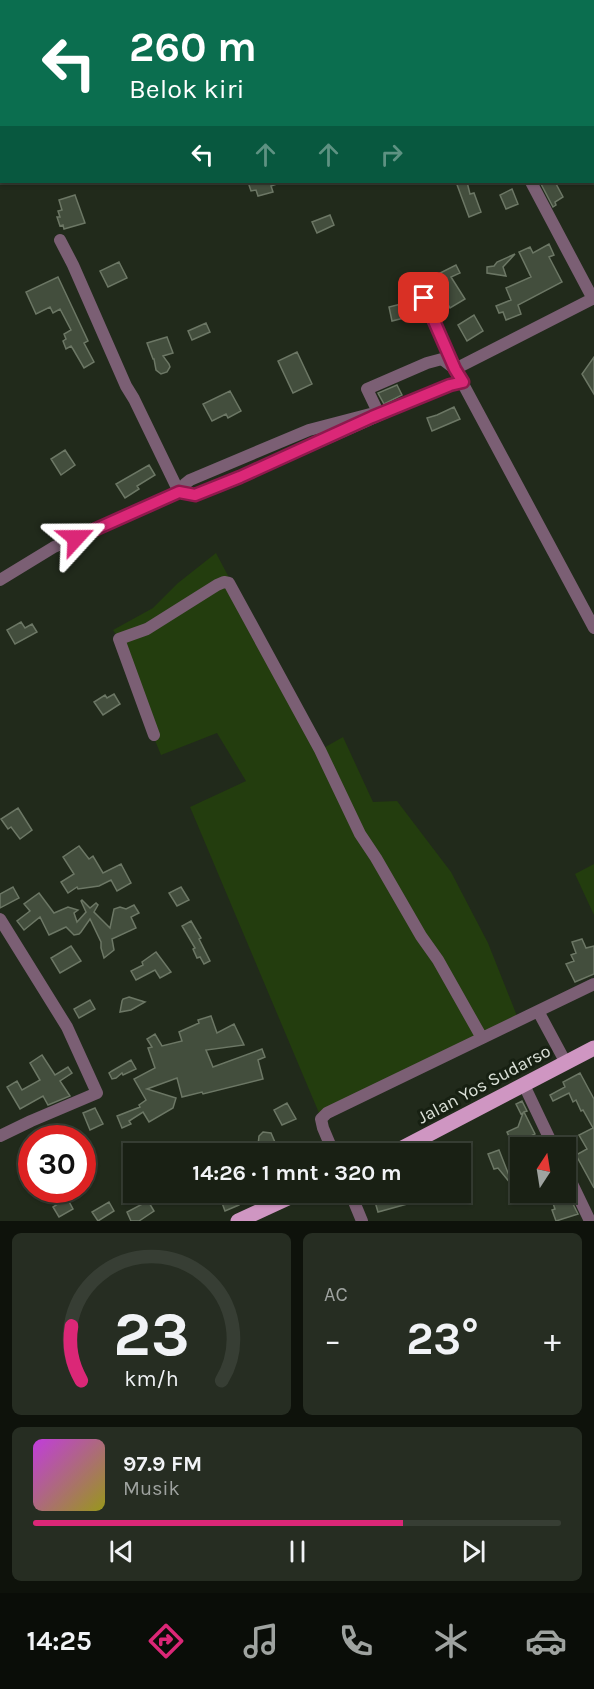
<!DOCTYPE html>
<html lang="id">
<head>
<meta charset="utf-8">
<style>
  body { margin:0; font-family:Karla,sans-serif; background:#262d22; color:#f1f3f6; height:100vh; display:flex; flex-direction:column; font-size:22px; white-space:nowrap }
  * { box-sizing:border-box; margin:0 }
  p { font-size:20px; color:#9fa3a0 }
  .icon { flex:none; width:33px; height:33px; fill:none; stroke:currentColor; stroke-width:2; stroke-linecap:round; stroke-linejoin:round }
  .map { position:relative; height:1221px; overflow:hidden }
  .side { display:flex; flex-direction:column; gap:12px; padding:12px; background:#0e120b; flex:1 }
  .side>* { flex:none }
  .banner { position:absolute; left:0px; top:0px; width:594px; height:183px; box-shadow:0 2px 4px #0004,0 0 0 2px #373e34; background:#0b6e4f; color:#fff; overflow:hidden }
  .needle { width:39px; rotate:12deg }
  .controls { position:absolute; left:510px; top:1137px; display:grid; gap:12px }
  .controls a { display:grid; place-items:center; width:66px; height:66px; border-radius:0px; background:#192014; box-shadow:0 2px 4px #0004,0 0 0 2px #373e34; font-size:30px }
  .speed { position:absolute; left:18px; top:1125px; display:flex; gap:12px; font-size:30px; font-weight:700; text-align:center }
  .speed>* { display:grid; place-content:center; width:78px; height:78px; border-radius:50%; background:#192014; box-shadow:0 2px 4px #0004,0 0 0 2px #373e34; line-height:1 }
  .speed .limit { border:9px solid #d22; background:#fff; color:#111 }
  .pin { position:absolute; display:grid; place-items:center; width:51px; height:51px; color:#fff; margin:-26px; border-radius:12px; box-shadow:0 3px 9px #0006 }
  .me { position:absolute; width:66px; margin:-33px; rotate:66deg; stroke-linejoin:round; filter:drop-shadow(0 0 4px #0008) }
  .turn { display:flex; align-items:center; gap:21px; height:126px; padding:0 30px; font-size:27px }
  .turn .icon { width:78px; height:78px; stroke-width:2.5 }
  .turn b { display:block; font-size:42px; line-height:51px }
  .lanes { display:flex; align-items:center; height:57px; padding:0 30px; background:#0003; justify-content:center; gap:30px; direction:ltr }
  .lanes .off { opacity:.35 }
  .big { font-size:45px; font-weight:700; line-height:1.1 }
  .side .tile { flex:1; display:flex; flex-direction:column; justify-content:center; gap:9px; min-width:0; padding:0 21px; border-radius:9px; background:#262d22 }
  .side .dial { align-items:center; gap:0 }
  .dial svg { height:156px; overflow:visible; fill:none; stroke:#373e34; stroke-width:7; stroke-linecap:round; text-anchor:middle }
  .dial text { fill:#f1f3f6; stroke:none }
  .song { display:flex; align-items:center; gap:18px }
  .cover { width:72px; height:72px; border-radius:9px; background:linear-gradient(135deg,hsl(290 70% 55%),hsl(60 70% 35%)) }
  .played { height:6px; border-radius:3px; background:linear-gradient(90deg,#db2777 70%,#373e34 70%) }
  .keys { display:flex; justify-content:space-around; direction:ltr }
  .heat { display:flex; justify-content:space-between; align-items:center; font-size:33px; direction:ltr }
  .side .tiles { flex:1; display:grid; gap:12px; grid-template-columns:1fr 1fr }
  .tile:last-child { grid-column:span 2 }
  .trip { position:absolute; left:123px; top:1143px; width:348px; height:60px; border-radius:0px; background:#192014; box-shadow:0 2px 4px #0004,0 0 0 2px #373e34; font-weight:700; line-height:60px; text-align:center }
  .menu { display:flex; height:96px; justify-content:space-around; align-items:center; background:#0a0d08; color:#9fa3a0 }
  .menu .icon { width:42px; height:42px }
  .menu .selected { color:#db2777 }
  .menu b { font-size:27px; color:#f1f3f6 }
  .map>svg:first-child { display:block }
  .green { fill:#233d0e }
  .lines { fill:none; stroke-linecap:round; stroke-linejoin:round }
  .stream { stroke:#270021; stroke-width:3 }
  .building { fill:#434e3d; stroke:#6c7765; stroke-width:1.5 }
  .minor { stroke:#7b5f74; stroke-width:12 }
  .major { stroke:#cf96c2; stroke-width:15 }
  .route-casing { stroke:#8e194d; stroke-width:15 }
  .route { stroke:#db2777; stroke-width:10 }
  .labels { text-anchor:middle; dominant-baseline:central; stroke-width:6; stroke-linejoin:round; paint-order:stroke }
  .street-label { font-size:18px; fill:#dbe1d8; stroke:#172012 }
</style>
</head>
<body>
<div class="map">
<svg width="594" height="1221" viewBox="0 0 594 1221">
  <rect width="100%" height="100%" fill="#212a1b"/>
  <path class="green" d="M216,553l104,197 23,-13 30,65 24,-1 54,71 37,71 29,73 -198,97 -129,-306 56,-26 -29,-48 -56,22 -7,-17 -35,-99 -6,-9 40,-22 25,-25z
    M594,864v51l-19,-41z"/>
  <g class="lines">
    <path class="stream" d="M455,0v2
      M383,2l2,-2
      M515,2l4,-2
      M0,179l2,-1"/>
  </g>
  <path class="building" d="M248,182h29v2l-6,2 2,6 -15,4 -2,-6 -5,1z
    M456,182h11l3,12 4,-1 7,19 -12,5z
    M540,182h15l8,15 -8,5 1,3 -3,2z
    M512,189l6,15 -12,5 -6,-14z
    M75,195l10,28 -21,6 -1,-4 -3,1 -3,-9h3l-2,-6 4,-1 -3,-10z
    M330,215l4,10 -17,8 -5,-11z
    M549,244l5,11 -5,2 13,25 -44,23 3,9 -15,6 -3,-8 -4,1 -3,-7 15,-6 -5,-12 25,-11 -12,-25 11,-5 3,6z
    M515,254l-12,13 3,9 -19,-3v-6l7,-1 3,-4z
    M119,262l8,16 -19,9 -8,-16z
    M456,265l4,8 -9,4 14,22 -15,9 -9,-15 3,-2 -8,-16z
    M58,277l30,64 -4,2 10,19 -10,6 -11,-19 -2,-3 -5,3 -3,-8 3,-2 -2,-5 7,-4 -11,-21 -7,4 -3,-6 -14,7 -10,-22z
    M409,302l3,14 -20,5 -3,-14z
    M474,315l9,16 -16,10 -9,-16z
    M206,323l4,9 -18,8 -4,-9z
    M167,337l6,16 -10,3 6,8 1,3 -3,5 -6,2 -5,-4 -2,-11h-1l-6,-16z
    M297,352l15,32 -19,9 -15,-32z
    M594,357v37l-12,-20z
    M397,385l5,10 -18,9 -6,-11z
    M230,391l11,20 -13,7 -2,-4 -14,7 -9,-17z
    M454,407l6,12 -28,12 -5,-13 10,-3z
    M65,450l10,15 -14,10 -10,-16z
    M149,465l6,10 -18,11 2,3 -14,9 -9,-14z
    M21,622l4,6 7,-4 5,8 -22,12 -8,-14z
    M114,694l6,10 -17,11 -9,-13 11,-7 2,3z
    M18,808l14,22 -12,9 -9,-12 -3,2 -7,-10z
    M79,846l10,13 4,-3 10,17 18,-9 10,19 -14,8 -6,-11 -12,6 -21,3 -1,-2 -9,6 -7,-11 13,-8 -11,-17z
    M13,887l6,11 -19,10v-14z
    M181,887l8,13 -12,6 -8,-13z
    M39,893l15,20 14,-6 10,3 -4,3 3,9 9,-10 -5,-11 1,-1 8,8 6,-5 2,2 -4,7 16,16 4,-19 6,-2 6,2 8,-4 5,8 -8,4 5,11 -24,11 2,11 -10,8 -3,-10v-6l-11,-23 -9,13 -2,2 -5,1 -8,-8 -17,8 -9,-18 -16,13 -7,-9 13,-10 -6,-7z
    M191,921l10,17 -2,1 11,22 -6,3 -4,-7 -3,1 -4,-9 2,-1 -13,-22z
    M582,939l4,9 8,-2v28l-19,8 -9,-18 8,-3 -3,-6 5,-2 -4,-11z
    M71,946l10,15 -21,12 -9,-15z
    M156,952l15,20 -11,6 -5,-8 -19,10 -5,-9 12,-6 -1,-3z
    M129,997l16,5 -14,8 -11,2 2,-11 1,-2z
    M90,1000l5,9 -16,9 -5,-9z
    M211,1016l6,17 17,-9 10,21 -38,5 7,17 49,-18 3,8 -7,3 5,19 -60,15 -1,-2 -20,5 -5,-19 -30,11 29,9 -3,10 -24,14 -6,-10 -14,9 2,3 -9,4 -5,-12 23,-9 -1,-2 7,-5 -12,-21 21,-11 -7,-20 4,-1 -5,-8 8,-5 7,12 20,-5 -3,-9 20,-9 -1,-3z
    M42,1055l13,20 13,-8 4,6 -12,8 10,15 -22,9 -5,-9 -23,13 -13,-22 10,-6 5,9 18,-10 -10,-17z
    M131,1060l5,9 -13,6 -1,-2 -6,5 -4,1 -3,-6 3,-2z
    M580,1073l14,26v89l-18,-33 11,-6 -8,-14 14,-7 -10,-18 -2,1 -5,-11 -3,2 -4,-9 -16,8 -3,-6 15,-8 -2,-5z
    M522,1101l5,10 -3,1 11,22 -22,11 -6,-13 11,-5 5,-14 -2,1 -5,-10z
    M287,1103l9,16 -14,6 -8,-15z
    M95,1108l8,16 -13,6 -7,-17z
    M263,1132l8,1 9,21h-23l2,-18z
    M499,1150l13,33 -1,1 -13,-16 -4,1 -6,-15z
    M218,1192h17l4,13 -14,6z
    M383,1192h56l1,3 -62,17 -5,-17z
    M549,1192h18l11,22 -22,7 -4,-11 3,-1z
    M67,1198l6,11 -14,8 -6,-10z
    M148,1201l6,10 -15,10h-8l-4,-9z
    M109,1202l5,9 -16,10 -6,-9z"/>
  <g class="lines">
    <path class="minor" d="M531,182l62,117
      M60,240l13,25 53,121 8,13 45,93 6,-8 5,-4 119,-50 69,-18 -11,-23 60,-26 15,-4 13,10
      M424,298l31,71 139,259
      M455,369l139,-71
      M0,580l54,-33 22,-9 103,-46 15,3 7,-2 39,-16 201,-89 22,-6
      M154,735l-35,-96 28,-10 70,-44 7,-3 5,1 91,167 40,84 16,24 45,78 17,24 44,78
      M0,919l67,108 30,66 -66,28 -31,15
      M538,1011l28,52
      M524,1085l30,63
      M334,1154l-11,-26 -2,-9 6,-6 267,-129
      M566,1171l24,50
      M350,1192l12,29"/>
    <path class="major" d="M391,1154l203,-106
      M238,1221l63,-29"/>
  </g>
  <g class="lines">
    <defs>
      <path id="route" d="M76,538l103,-46 16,3 45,-18 132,-60 78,-32 13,-3 -8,-13 -31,-71"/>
    </defs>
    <use href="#route" class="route-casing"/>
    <use href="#route" class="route"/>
  </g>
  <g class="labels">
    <g class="street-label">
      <text transform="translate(484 1084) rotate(-28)">Jalan Yos Sudarso</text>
    </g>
  </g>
</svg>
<div class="controls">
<a><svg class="needle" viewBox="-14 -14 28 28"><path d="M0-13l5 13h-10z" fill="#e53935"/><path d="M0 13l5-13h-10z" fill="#9fa3a0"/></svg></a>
</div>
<div class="speed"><div class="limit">30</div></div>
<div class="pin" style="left:424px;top:298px;background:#d93025"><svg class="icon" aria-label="arrive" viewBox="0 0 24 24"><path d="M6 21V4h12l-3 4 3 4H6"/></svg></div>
<svg class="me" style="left:76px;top:538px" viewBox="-20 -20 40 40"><path d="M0-17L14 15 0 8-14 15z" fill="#db2777" stroke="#fff" stroke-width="4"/></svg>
<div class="trip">14:26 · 1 mnt · 320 m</div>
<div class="banner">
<div class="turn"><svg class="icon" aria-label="left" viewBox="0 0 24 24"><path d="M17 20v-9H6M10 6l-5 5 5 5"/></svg><div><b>260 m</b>Belok kiri</div></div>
<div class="lanes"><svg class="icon" aria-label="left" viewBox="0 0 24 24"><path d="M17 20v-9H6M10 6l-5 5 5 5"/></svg><svg class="icon off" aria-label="ahead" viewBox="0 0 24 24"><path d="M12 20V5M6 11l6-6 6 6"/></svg><svg class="icon off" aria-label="ahead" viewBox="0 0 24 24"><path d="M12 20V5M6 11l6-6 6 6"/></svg><svg class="icon off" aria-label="right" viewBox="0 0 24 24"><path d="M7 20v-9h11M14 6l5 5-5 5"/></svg></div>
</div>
</div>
<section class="side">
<div class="tiles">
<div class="tile dial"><svg viewBox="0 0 100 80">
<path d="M14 69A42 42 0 1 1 86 69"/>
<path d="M14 69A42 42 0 0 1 9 41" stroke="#db2777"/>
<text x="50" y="56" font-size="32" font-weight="700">23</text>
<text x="50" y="72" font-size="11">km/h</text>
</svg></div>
<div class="tile"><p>AC</p>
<div class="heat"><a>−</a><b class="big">23°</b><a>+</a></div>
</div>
<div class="tile">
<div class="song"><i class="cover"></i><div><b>97.9 FM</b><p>Musik</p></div></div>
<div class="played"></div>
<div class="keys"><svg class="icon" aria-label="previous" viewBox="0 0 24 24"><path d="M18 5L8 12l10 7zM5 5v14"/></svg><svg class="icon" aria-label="pause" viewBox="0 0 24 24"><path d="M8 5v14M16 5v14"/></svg><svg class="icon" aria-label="next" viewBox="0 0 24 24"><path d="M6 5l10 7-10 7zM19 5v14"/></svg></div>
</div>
</div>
</section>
<nav class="menu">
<b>14:25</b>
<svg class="icon selected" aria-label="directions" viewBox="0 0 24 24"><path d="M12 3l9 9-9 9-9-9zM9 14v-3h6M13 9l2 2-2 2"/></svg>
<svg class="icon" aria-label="music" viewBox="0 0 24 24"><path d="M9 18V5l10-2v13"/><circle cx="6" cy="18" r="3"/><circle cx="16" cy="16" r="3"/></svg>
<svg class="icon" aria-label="phone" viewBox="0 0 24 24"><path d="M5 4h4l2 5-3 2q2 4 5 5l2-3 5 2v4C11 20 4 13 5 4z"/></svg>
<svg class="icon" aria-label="climate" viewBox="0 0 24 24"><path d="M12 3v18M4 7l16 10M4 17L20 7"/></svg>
<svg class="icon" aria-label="car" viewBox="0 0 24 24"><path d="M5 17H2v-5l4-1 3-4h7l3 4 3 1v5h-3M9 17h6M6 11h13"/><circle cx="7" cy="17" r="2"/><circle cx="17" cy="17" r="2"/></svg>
</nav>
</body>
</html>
